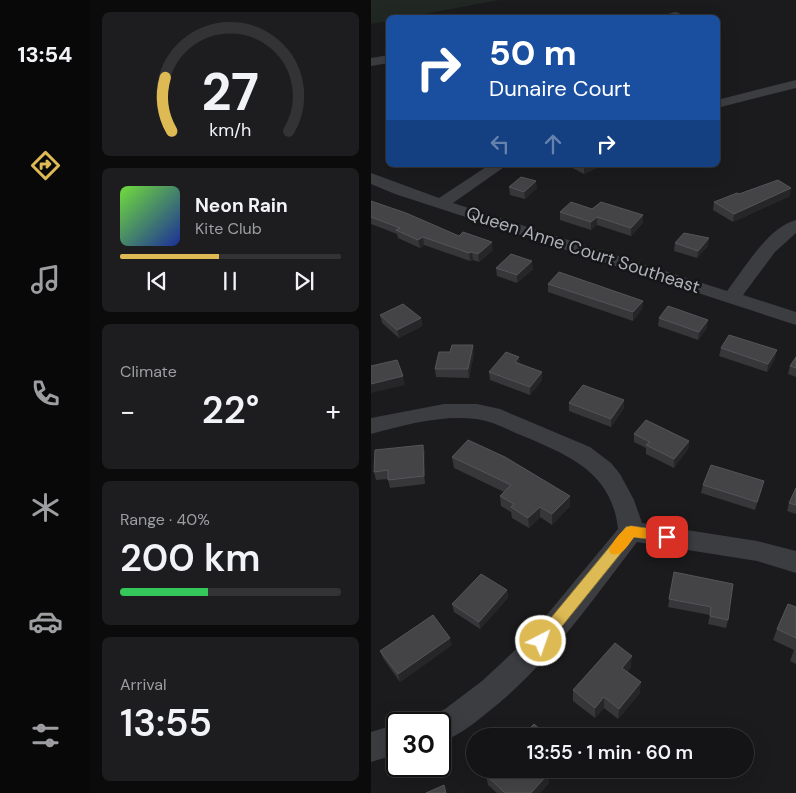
<!DOCTYPE html>
<html lang="en">
<head>
<meta charset="utf-8">
<style>
  body { margin:0; font-family:"DM Sans",sans-serif; background:#1d1d1f; color:#f1f3f6; height:100vh; display:flex; flex-direction:column; font-size:19px; white-space:nowrap }
  * { box-sizing:border-box; margin:0 }
  p { font-size:16px; color:#9d9ea1 }
  .icon { flex:none; width:28px; height:28px; fill:none; stroke:currentColor; stroke-width:2; stroke-linecap:round; stroke-linejoin:round }
  .map { position:relative; flex:1; overflow:hidden }
  .drawer { display:flex; flex-direction:column; gap:12px; padding:12px; background:#0b0b0c; width:281px }
  .drawer>* { flex:none }
  .top-card { position:absolute; left:15px; top:15px; width:334px; height:152px; border-radius:8px; box-shadow:0 5px 20px #0002,0 0 0 1px #333335; background:#1a4fa0; color:#fff; overflow:hidden }
  .speed { position:absolute; left:15px; top:712px; display:flex; gap:10px; font-size:25px; font-weight:700; text-align:center }
  .speed>* { display:grid; place-content:center; width:65px; height:65px; border-radius:50%; background:#141416; box-shadow:0 5px 20px #0002,0 0 0 1px #333335; line-height:1 }
  .speed .limit { border:2px solid #111; border-radius:8px; background:#fff; color:#111 }
  .pin { position:absolute; display:grid; place-items:center; width:42px; height:42px; color:#fff; margin:-21px; border-radius:10px; box-shadow:0 2px 8px #0006 }
  .me { position:absolute; width:55px; margin:-28px; rotate:41deg; stroke-linejoin:round; filter:drop-shadow(0 0 4px #0008) }
  .turn { display:flex; align-items:center; gap:18px; height:105px; padding:0 20px; font-size:22px }
  .turn .icon { width:65px; height:65px; stroke-width:2.5 }
  .turn b { display:block; font-size:35px; line-height:42px }
  .lanes { display:flex; align-items:center; height:48px; padding:0 20px; background:#0003; justify-content:center; gap:25px; direction:ltr }
  .lanes .off { opacity:.35 }
  .big { font-size:38px; font-weight:600; line-height:1.1 }
  .drawer .widget { flex:1; display:flex; flex-direction:column; justify-content:center; gap:8px; min-width:0; padding:0 18px; border-radius:8px; background:#1d1d1f }
  .drawer .dial { align-items:center; gap:0 }
  .dial svg { height:130px; overflow:visible; fill:none; stroke:#333335; stroke-width:7; stroke-linecap:round; text-anchor:middle }
  .dial text { fill:#f1f3f6; stroke:none }
  .song { display:flex; align-items:center; gap:15px }
  .cover { width:60px; height:60px; border-radius:8px; background:linear-gradient(135deg,hsl(100 70% 55%),hsl(230 70% 35%)) }
  .played { height:5px; border-radius:2px; background:linear-gradient(90deg,#ddba53 45%,#333335 45%) }
  .keys { display:flex; justify-content:space-around; direction:ltr }
  .heat { display:flex; justify-content:space-between; align-items:center; font-size:28px; direction:ltr }
  .charge { height:8px; border-radius:4px; background:linear-gradient(90deg,#34c759 40%,#333335 0) }
  .trip { position:absolute; left:95px; top:728px; width:288px; height:50px; border-radius:25px; background:#141416; box-shadow:0 5px 20px #0002,0 0 0 1px #333335; font-weight:600; line-height:50px; text-align:center }
  main { display:flex; flex:1; min-height:0 }
  .dock { display:flex; flex-direction:column; width:90px; justify-content:space-around; align-items:center; background:#080809; color:#9d9ea1 }
  .dock .icon { width:35px; height:35px }
  .dock .selected { color:#ddba53 }
  .dock b { font-size:22px; color:#f1f3f6 }
  .map>svg:first-child { display:block }
  .green { fill:#212723 }
  .lines { fill:none; stroke-linecap:round; stroke-linejoin:round }
  .minor { fill:#3c3d41; fill-rule:evenodd }
  .wall { fill:#37373a }
  .shaded-wall { fill:#262628 }
  .building { fill:#444447; stroke:#555559 }
  .route { fill:#ddba53; stroke:#907936 }
  .slow { fill:#f59e0b }
  .labels { text-anchor:middle; dominant-baseline:central; stroke-width:5; stroke-linejoin:round; paint-order:stroke }
  .street-label { font-size:18px; fill:#afb1ba; stroke:#161618 }
</style>
</head>
<body>
<main>
<nav class="dock">
<b>13:54</b>
<svg class="icon selected" aria-label="directions" viewBox="0 0 24 24"><path d="M12 3l9 9-9 9-9-9zM9 14v-3h6M13 9l2 2-2 2"/></svg>
<svg class="icon" aria-label="music" viewBox="0 0 24 24"><path d="M9 18V5l10-2v13"/><circle cx="6" cy="18" r="3"/><circle cx="16" cy="16" r="3"/></svg>
<svg class="icon" aria-label="phone" viewBox="0 0 24 24"><path d="M5 4h4l2 5-3 2q2 4 5 5l2-3 5 2v4C11 20 4 13 5 4z"/></svg>
<svg class="icon" aria-label="climate" viewBox="0 0 24 24"><path d="M12 3v18M4 7l16 10M4 17L20 7"/></svg>
<svg class="icon" aria-label="car" viewBox="0 0 24 24"><path d="M5 17H2v-5l4-1 3-4h7l3 4 3 1v5h-3M9 17h6M6 11h13"/><circle cx="7" cy="17" r="2"/><circle cx="17" cy="17" r="2"/></svg>
<svg class="icon" aria-label="filters" viewBox="0 0 24 24"><path d="M4 7h16M4 17h16"/><circle cx="9" cy="7" r="2"/><circle cx="15" cy="17" r="2"/></svg>
</nav>
<section class="drawer">
<div class="widget dial"><svg viewBox="0 0 100 80">
<path d="M14 69A42 42 0 1 1 86 69"/>
<path d="M14 69A42 42 0 0 1 10 36" stroke="#ddba53"/>
<text x="50" y="56" font-size="32" font-weight="700">27</text>
<text x="50" y="72" font-size="11">km/h</text>
</svg></div>
<div class="widget">
<div class="song"><i class="cover"></i><div><b>Neon Rain</b><p>Kite Club</p></div></div>
<div class="played"></div>
<div class="keys"><svg class="icon" aria-label="previous" viewBox="0 0 24 24"><path d="M18 5L8 12l10 7zM5 5v14"/></svg><svg class="icon" aria-label="pause" viewBox="0 0 24 24"><path d="M8 5v14M16 5v14"/></svg><svg class="icon" aria-label="next" viewBox="0 0 24 24"><path d="M6 5l10 7-10 7zM19 5v14"/></svg></div>
</div>
<div class="widget"><p>Climate</p>
<div class="heat"><a>−</a><b class="big">22°</b><a>+</a></div>
</div>
<div class="widget"><p>Range · 40%</p><b class="big">200 km</b><div class="charge"></div></div>
<div class="widget"><p>Arrival</p><b class="big">13:55</b></div>
</section>
<div class="map">
<svg width="425" height="793" viewBox="0 0 425 793">
  <rect width="100%" height="100%" fill="#1b1b1d"/>
  <path class="green" d="M0,0h129l-93,17 -18,1 -1,3 -17,3z"/>
  <g class="lines">
    <path class="minor" d="M304,12l4,1 2,2 -2,2 -24,1z
      M18,55v8l-18,3v-8z
      M425,80v8l-79,20v-8z
      M118,165h18l-54,38 274,88c17,-22 41,-64 69,-71v13l-21,19 -32,43 53,17v13l-401,-131 -24,-10v-11l68,25z
      M73,404h33l23,5 90,38 21,16 9,11 14,26 8,23 115,18 39,10v22l-39,-12 -120,-19c-46,60 -89,123 -149,170 -15,12 -29,24 -48,30v-18h-14l3,-7 16,-8 37,-28 44,-41 92,-111c-6,-57 -50,-74 -95,-93 -15,-6 -30,-15 -47,-17 -35,-4 -71,6 -105,15v-16z
      M26,724v30l-26,8v-30z"/>
  </g>
  <path class="wall" d="M198,165h34l-19,9 -15,-8z
    M138,187l28,1 -12,11 -15,-4z
    M368,194l51,2 -57,26 -20,-12 1,-8z
    M0,201l122,49 -14,12 -6,-2 -3,1 -46,-16 -4,3 -22,-10 -1,-4 -26,-10z
    M221,209l51,14 -12,13 -34,-11 -6,5 -31,-10v-8z
    M304,243l33,3 -11,12 -23,-7z
    M125,268l37,1 -16,14 -20,-7z
    M177,284l95,17 -1,8 -9,12 -85,-29z
    M9,315l41,3 1,8 -23,12 -17,-15z
    M288,318l48,10 -9,12 -40,-14z
    M350,348l54,11 -8,13 -48,-16z
    M103,353l-5,25 -33,-1 -1,-8z
    M425,357v20l-8,-3 2,-8z
    M149,364l22,8v8l-12,15 -40,-15 -1,-8z
    M253,400v8l-13,19 -42,-16v-8z
    M263,434l55,7 -1,8 -14,19 -28,-14v-6l-12,-6z
    M52,445l2,8v31l-35,4 -2,-9 -12,1 -2,-8z
    M81,457l118,49 -18,19 -12,-8 -11,11 -17,-10 -1,-6 -10,-6 -1,-10 4,-4 -50,-24z
    M332,485l59,5 -7,20 -54,-17z
    M425,488v26l-9,-3 2,-8z
    M303,572l54,48 -2,8 -18,-4 2,-9 -42,-8z
    M136,590l1,8 -28,31 -26,-17 -2,-8z
    M425,607v57l-6,-3 4,-11 -21,-10 4,-11z
    M81,645l-52,37 -17,-24 -3,-7z
    M260,667l-4,5 13,21 -22,26 -14,-11 -9,10 -22,-17v-11z
    M121,769h56l-2,2 3,12 -9,10h-43l-9,-8 -2,-10z"/>
  <path class="shaded-wall" d="M216,165h16l-19,9v-7z
    M165,181l1,7 -12,11 -1,-7z
    M420,188l-1,8 -57,26 1,-8z
    M272,215v8l-12,13v-8z
    M226,217v8l-6,5v-8z
    M52,237l1,8 -4,3 -2,-8z
    M338,238l-1,8 -11,12 1,-7z
    M121,242l1,8 -14,12 -1,-8z
    M101,252l1,8 -3,1 -1,-8z
    M161,261l1,8 -16,14v-8z
    M272,301l-1,8 -9,12v-9z
    M50,318l1,8 -23,12 -2,-8z
    M337,320l-1,8 -9,12 1,-8z
    M102,345l1,8 -5,25 -1,-9z
    M406,350l-2,9 -8,13 1,-8z
    M148,357l1,8 -5,-3z
    M171,372v8l-12,15v-8z
    M32,376l2,9 -34,8v-9z
    M253,400v8l-13,19v-8z
    M318,441l-1,8 -14,19v-9z
    M52,445l2,8v31l-1,-8z
    M393,481l-2,9 -7,20 2,-8z
    M199,496v10l-18,19v-11z
    M169,507v10l-11,11 -1,-10z
    M136,590l1,8 -28,31 -1,-7z
    M79,638l2,7 -52,37 -2,-8z
    M261,656l-1,11 -9,12v-11z
    M270,682l-1,11 -22,26 1,-10z
    M233,697v11l-9,10v-10z
    M177,774l1,9 -9,10h-9z"/>
  <path class="building" d="M150,177l15,4 -12,11 -15,-5z
    M407,180l13,8 -57,26 -20,-12 23,-9 2,1z
    M0,201l35,12 53,23 4,-4 29,10 -14,12 -6,-2 -3,1 -46,-16 -5,3 -22,-10 4,-2 -29,-11z
    M200,202l21,7 9,-7 42,13 -12,13 -34,-11 -6,5 -31,-10z
    M313,233l25,5 -11,13 -23,-8z
    M140,254l21,7 -15,14 -21,-7z
    M188,272l84,29 -10,11 -85,-28z
    M32,304l18,14 -24,12 -17,-15z
    M297,306l40,14 -9,12 -40,-14z
    M358,335l48,15 -9,14 -47,-16z
    M81,345h21l-5,24h-33l4,-17h11z
    M135,352l13,5 -4,5 27,10 -12,15 -41,-15z
    M425,357v11l-6,-2z
    M26,360l6,16 -32,8v-18z
    M212,385l41,15 -13,19 -42,-16z
    M275,420l43,21 -15,18 -28,-14 4,-3 -16,-8z
    M97,440l37,17 65,39 -18,18 -12,-7 -12,11 -17,-11 3,-3 -14,-8 11,-11 -59,-28z
    M52,445l1,31 -36,4v-10l-14,2 1,-22z
    M340,465l53,16 -7,21 -54,-17z
    M425,488v17l-7,-2z
    M303,572l59,12 -5,36 -18,-4 1,-9 -42,-8z
    M110,574l26,16 -28,32 -27,-18z
    M417,604l8,3v31l-19,-9z
    M62,615l17,23 -52,36 -18,-23z
    M244,643l17,13 -10,12 19,14 -22,27 -15,-12 -9,11 -22,-18z
    M163,724l14,12h-26z
    M121,769h51l5,5 -17,19h-26l-19,-18z
    M73,785l2,8h-20z"/>
  <path class="route" d="M260,526l36,5 4,2 2,4 -2,4 -4,1 -33,-5 -88,109 -5,2 -5,-2 -2,-5 2,-5 90,-109z"/>
  <path class="slow" d="M260,526l16,3 2,4 -2,4 -5,1 -8,-1c-6,8 -12,20 -23,17l-2,-4c4,-9 13,-21 22,-24z"/>
  <g class="labels">
    <g class="street-label">
      <text transform="translate(212 250) rotate(18)">Queen Anne Court Southeast</text>
    </g>
  </g>
</svg>
<div class="speed"><div class="limit">30</div></div>
<div class="pin" style="left:296px;top:537px;background:#d93025"><svg class="icon" aria-label="arrive" viewBox="0 0 24 24"><path d="M6 21V4h12l-3 4 3 4H6"/></svg></div>
<svg class="me" style="left:170px;top:641px" viewBox="-20 -20 40 40"><circle r="17" fill="#ddba53" stroke="#fff" stroke-width="3"/><path d="M0-11L8 9 0 5-8 9z" fill="#fff"/></svg>
<div class="trip">13:55 · 1 min · 60 m</div>
<div class="top-card">
<div class="turn"><svg class="icon" aria-label="right" viewBox="0 0 24 24"><path d="M7 20v-9h11M14 6l5 5-5 5"/></svg><div><b>50 m</b>Dunaire Court</div></div>
<div class="lanes"><svg class="icon off" aria-label="left" viewBox="0 0 24 24"><path d="M17 20v-9H6M10 6l-5 5 5 5"/></svg><svg class="icon off" aria-label="ahead" viewBox="0 0 24 24"><path d="M12 20V5M6 11l6-6 6 6"/></svg><svg class="icon" aria-label="right" viewBox="0 0 24 24"><path d="M7 20v-9h11M14 6l5 5-5 5"/></svg></div>
</div>
</div>
</main>
</body>
</html>
